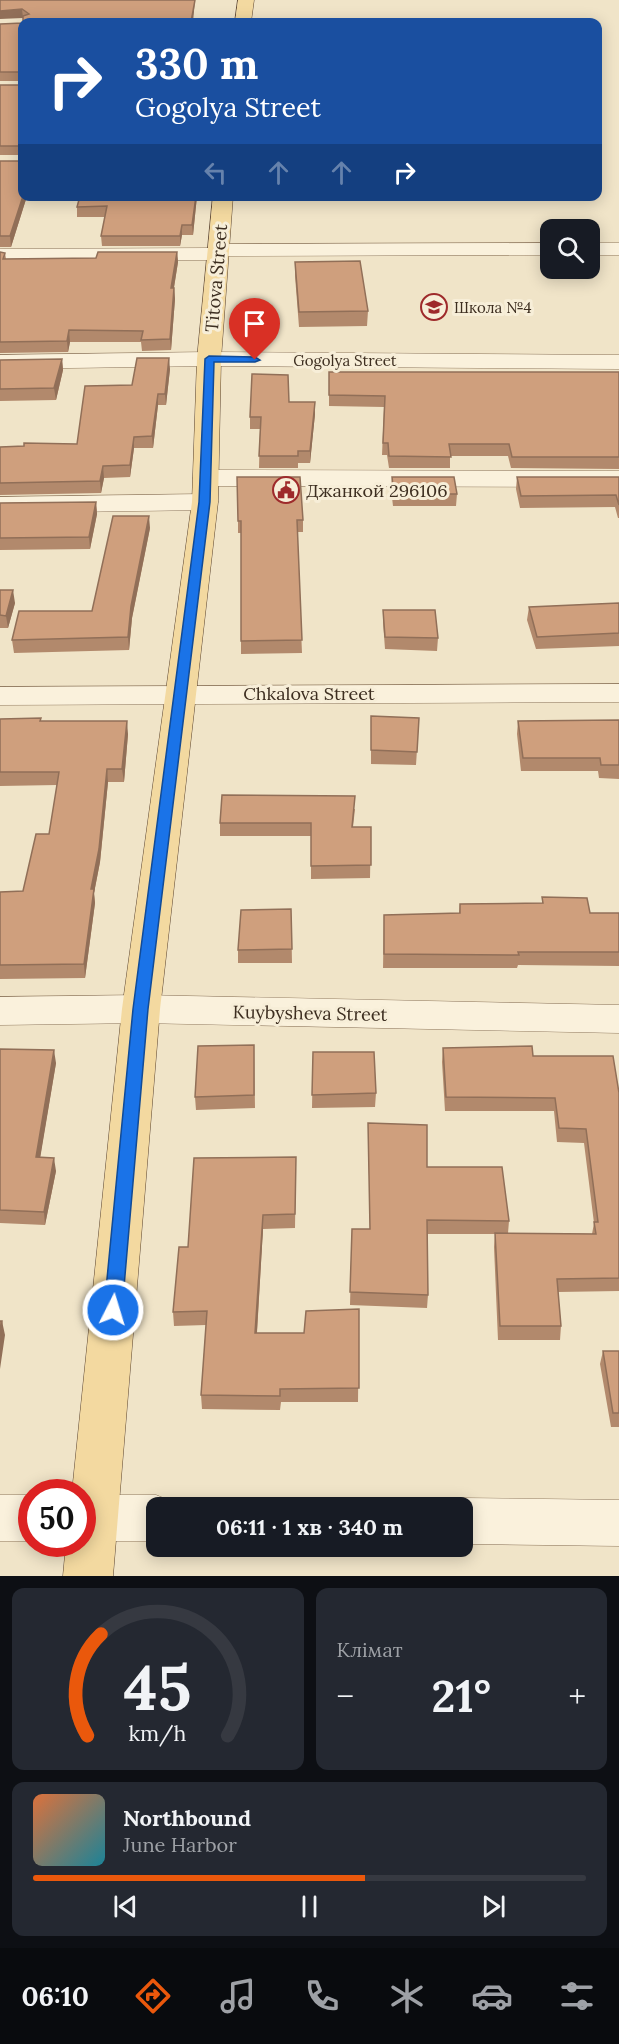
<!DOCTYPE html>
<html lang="uk">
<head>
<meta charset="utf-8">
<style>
  body { margin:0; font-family:Lora,serif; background:#242831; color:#f1f3f6; height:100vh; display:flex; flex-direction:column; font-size:22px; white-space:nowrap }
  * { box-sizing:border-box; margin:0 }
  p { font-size:20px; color:#9ea1a6 }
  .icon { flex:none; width:33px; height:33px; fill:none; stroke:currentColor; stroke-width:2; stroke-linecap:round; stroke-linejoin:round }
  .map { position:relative; height:1576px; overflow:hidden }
  .side { display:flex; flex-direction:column; gap:12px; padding:12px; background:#0d0f14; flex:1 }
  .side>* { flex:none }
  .banner { position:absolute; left:18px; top:18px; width:584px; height:183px; border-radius:12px; box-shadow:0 3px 15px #0003; background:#1a4fa0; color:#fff; overflow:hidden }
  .buttons { position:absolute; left:540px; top:219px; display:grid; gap:12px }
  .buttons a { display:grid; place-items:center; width:60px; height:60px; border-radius:12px; background:#171b24; box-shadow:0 3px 15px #0003; font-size:30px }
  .speed { position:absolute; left:18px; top:1479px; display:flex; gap:12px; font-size:30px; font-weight:700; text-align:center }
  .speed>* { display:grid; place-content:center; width:78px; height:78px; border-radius:50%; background:#171b24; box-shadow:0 3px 15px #0003; line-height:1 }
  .speed .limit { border:9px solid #d22; background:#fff; color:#111 }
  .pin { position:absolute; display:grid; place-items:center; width:51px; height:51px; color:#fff; margin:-62px -26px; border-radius:50% 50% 50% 0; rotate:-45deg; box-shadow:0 0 6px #0007 }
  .pin .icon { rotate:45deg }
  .me { position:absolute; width:66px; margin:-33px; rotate:5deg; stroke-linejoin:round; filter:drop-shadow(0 0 4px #0008) }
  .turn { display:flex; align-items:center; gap:21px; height:126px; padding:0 18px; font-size:27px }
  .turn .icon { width:78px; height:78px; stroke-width:2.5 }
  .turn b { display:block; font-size:42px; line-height:51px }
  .lanes { display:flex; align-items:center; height:57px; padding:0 18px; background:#0003; justify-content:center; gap:30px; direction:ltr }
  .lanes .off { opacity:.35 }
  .big { font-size:45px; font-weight:700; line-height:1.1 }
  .side .card { flex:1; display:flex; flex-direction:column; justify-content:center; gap:9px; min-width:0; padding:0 21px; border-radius:12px; background:#242831 }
  .side .dial { align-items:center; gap:0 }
  .dial svg { height:156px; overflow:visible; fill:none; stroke:#363941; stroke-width:7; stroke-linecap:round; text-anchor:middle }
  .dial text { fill:#f1f3f6; stroke:none }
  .song { display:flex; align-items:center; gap:18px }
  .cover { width:72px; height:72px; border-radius:9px; background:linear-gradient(135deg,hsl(20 70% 55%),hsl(190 70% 35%)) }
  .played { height:6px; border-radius:3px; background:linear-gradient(90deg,#ea580c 60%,#363941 60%) }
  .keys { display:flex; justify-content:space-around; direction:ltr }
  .heat { display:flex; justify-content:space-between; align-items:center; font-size:33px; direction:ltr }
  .side .tiles { flex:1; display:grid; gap:12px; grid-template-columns:1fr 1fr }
  .card:last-child { grid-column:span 2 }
  .trip { position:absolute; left:146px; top:1497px; width:327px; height:60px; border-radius:12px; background:#171b24; box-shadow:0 3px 15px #0003; font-weight:700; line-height:60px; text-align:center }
  .tabs { display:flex; height:96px; justify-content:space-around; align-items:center; background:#090b0e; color:#9ea1a6 }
  .tabs .icon { width:42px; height:42px }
  .tabs .active { color:#ea580c }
  .tabs b { font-size:27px; color:#f1f3f6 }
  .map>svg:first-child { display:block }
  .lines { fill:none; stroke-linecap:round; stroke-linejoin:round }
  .minor-casing { stroke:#8d765c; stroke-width:1 }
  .major-casing { stroke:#5b4430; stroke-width:1 }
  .minor { fill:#faf1dc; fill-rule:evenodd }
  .major { fill:#f3d9a0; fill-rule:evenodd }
  .wall { fill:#b2896c }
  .shaded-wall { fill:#916f58 }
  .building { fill:#cf9f7d; stroke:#916f58; stroke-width:1.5 }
  .route { fill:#1a73e8; stroke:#114b97; stroke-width:1.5 }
  .labels { text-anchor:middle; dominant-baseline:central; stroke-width:6; stroke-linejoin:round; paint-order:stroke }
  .far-poi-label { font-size:15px; fill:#3d2e20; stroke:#f7eed8; text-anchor:start }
  .far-street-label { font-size:15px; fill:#3d2e20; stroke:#f7eed8 }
  .street-label { font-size:18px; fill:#3d2e20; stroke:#f7eed8 }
  .poi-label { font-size:18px; fill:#3d2e20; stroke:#f7eed8; text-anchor:start }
</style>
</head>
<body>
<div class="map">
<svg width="619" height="1576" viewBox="0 0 619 1576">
  <rect width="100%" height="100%" fill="#f0e4c8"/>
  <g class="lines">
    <defs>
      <path id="minor" d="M550,243v12l-324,1 -9,4 -217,1v-12l208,-1 9,-4z
        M590,243h29v12h-29z
        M209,352l410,3v14l-410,-3 -209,3v-14z
        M206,470l413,1v16l-413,-1 -9,-2 -4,-6 4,-6z
        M205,494l9,2 4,6 -4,6 -9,2 -205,3v-16z
        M619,684v18l-619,3v-18z
        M141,995l478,10v28l-478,-10 -141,2v-28z
        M0,1495h32v46h-32z
        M82,1495h74l17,7 3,6h-20v33h-74z
        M462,1498l157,2v46l-157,-2v-36h-19l2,-3z"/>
      <path id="major" d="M238,0h16l-3,22h-16z
        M213,196h20l-12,163 -3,143 -58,507 -47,567h-50l3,-32h16v-52h-10l50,-483 70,-507 5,-143z"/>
    </defs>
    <use href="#minor" class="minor-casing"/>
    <use href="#major" class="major-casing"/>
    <use href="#minor" class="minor"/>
    <use href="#major" class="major"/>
  </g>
  <path class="wall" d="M0,0h195v4l-172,14z
    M22,23v58h-22v-57z
    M0,85h22v70h-22z
    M0,161l22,35h5l-16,51h-11z
    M80,196h117l-4,39h-11l-2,11h-78l-1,-10 4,-19h-28v-10z
    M0,252l5,1 1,6 90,-1 81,-6 1,10 -4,26 1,11 -4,51 -29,1 -1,-9h-71l-2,10 -68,1z
    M295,262l73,49 -1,15 -68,1 -4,-51z
    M62,359l1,11 -7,30 -56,1v-41z
    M170,369l-4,36h-8l-5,43h-19l-4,29 -26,1 -3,15 -101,2v-48l77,-3 55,-59z
    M329,372h290v97l-108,-1 -3,-12h-58v12h-61l-2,-13h-5l2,-48 -55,-1z
    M289,402h26v12l-5,49h-12v5h-39l1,-39h-10v-12z
    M392,477l65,17 -1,12h-63l-2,-17z
    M517,477h102v41h-1l-3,-11 -95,1 -4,-19z
    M96,502l1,12 -7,35 -90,1v-47z
    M303,520v12h-6l5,121 -61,1v-121h-3v-12z
    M150,528l-18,90 -3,32 -115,3 -2,-13 80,-29z
    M0,590l15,13 -7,25h-8z
    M619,603v43l-83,3 -9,-29 2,-13z
    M383,610l55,28 -1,13 -52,-2 -2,-27z
    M371,716l48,2 -3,47 -45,-1z
    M41,718v3l87,13 -4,48h-16l-8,80 -6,31 1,10 -10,75 -85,1v-87l23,-1 26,-57 8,-49 -57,1v-67z
    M619,720v59l-20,-1 -1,-7h-77l-4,-37 1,-13z
    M355,809l-2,18h18l-1,51 -59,1v-43h-91v-13z
    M542,897l48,16h29v53l-101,-1 -1,3h-134l1,-53 75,-2 1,-9 82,-1z
    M291,909l1,54h-54v-13z
    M254,1045l1,63 -59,2 -1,-13z
    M443,1048l90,8 86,37v198l-61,1 3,34 -1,14h-62l-4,-93 1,-13h-68l1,61 -1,13 -77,-3 2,-76h18l-2,-106 59,44 82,54 -1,12 84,1 2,-11 -10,-80 -27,-1 -3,-31h-109l-3,-49z
    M0,1049l56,14 -16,94 16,14 -11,54 -45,-2z
    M313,1052l63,41 -1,14 -63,1z
    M296,1157l-1,71 -32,1 -6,104h47l55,-24 -1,93h-77l-1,8 -78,-1 -1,-14 5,-70 -32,1 -1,-14 15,-65z
    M603,1351h16v76h-8l-11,-63z"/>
  <path class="shaded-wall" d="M195,0l-2,22h-2z
    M22,9l1,9 -23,1v-8z
    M23,196h4l-16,51 -1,-11z
    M196,196h1l-4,39 -1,-10z
    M182,225v10l-2,11v-10z
    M177,252l1,10 -6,37 -1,-11z
    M174,288l1,11 -4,51 -1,-11z
    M69,330l1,12 -2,10 -1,-11z
    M169,358l1,11 -4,36 -1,-11z
    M62,359l1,11 -7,30 -2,-12z
    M158,394v11l-5,43 -1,-12z
    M315,402v12l-5,49v-12z
    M134,437v11l-4,29v-12z
    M103,466l1,12 -3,15 -1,-12z
    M96,502l1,12 -7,35 -1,-12z
    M149,516l1,12 -18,90 -3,32 -1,-13 3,-31z
    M13,590l2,13 -7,25 -2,-12z
    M127,721l1,13 -4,48 -2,-13z
    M107,769l1,13 -8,80 -6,31 1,10 -10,75 -1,-14 7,-75z
    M54,1050l2,13 -18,108 -2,-14z
    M54,1158l2,13 -11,54 -1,-13z
    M263,1215v14l-7,118 -1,-14z
    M2,1321l3,14 -5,34v-31z"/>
  <path class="building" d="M0,0h195l-4,22h-168v-6l6,-2 -7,-5 -22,2z
    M22,23v49h-22v-48z
    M0,85h22v61h-22z
    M0,161h22l1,35 -13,40h-10z
    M80,196h116l-4,29h-10l-2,11h-79l6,-30 -30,1z
    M0,252l5,1 -2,6 93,-1 2,-6h79l-6,36h3l-4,51 -29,1 2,-9 -74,-1 -2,11 -67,1z
    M360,261l8,50 -69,1 -4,-50z
    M137,358h32l-4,36h-7l-6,42 -18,1 -4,28 -27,1 -3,15 -100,2v-36l24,-1v-3l53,1 8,-58 47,-1z
    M62,359l-8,29 -54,1v-29z
    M329,372h290v85h-107l-3,-13h-60l2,13 -62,-1 -1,-13h-5l2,-47 -56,-1z
    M252,374l36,1 1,27h26l-5,49h-12v5h-39l2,-39h-11z
    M237,477h63l3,43h-6l5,120 -61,1v-120h-3z
    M392,477h62l3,17h-63z
    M517,477h102v28l-3,-10 -95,1z
    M96,502l-7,35 -89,1v-35z
    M113,516h36l-18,90 -3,31 -116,3 7,-29h73z
    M0,590h13l-7,26 -6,-1z
    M619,603v30l-82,4 -8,-30z
    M383,610h52l3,28 -53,-1z
    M371,716l48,2 -2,34 -46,-2z
    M41,718l-1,3h87l-5,48h-15l-8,80 -8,40h3l-10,75 -84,1v-73l23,-1 13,-57h13l10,-62h-59v-53z
    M619,720v45h-18l-1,-7h-77l-5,-37z
    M222,795l133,1 -3,31h19v38l-60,1v-43h-91z
    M542,897l45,1 3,15h29v39h-101l1,3 -135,-1v-39l76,-2v-9l83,-1z
    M291,909l1,40 -54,1 3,-40z
    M254,1045v50l-59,2 3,-51z
    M532,1046l1,10h80l6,37v185l-62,1 4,47h-61l-5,-93 101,1 -2,-12h4l-12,-93 -27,-1 -4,-30 -109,-1 -3,-49z
    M0,1049l54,1 -18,107 18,1 -10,54 -44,-2z
    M313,1052h61l2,41 -64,2z
    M368,1123l59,2v42h75l7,54 -82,-1 1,75 -78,-3 2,-63h18z
    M296,1157l-1,57 -32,1 -8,118h49l2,-22 53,-2v79l-79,1v7l-79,-1 6,-84 -34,1 6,-65h9l6,-89z
    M0,1321h2l-2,17z
    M603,1351h16v62h-6z"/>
  <path class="route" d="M209,356l46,1 5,3 -5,2h-41l-4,140 -62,507 -26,301 -2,5 -7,3 -6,-3 -3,-5 29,-301 66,-507 6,-143z"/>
  <defs>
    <symbol id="school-ring" viewBox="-11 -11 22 22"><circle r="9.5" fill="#f7eed8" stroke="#9e2a2b" stroke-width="1.5"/><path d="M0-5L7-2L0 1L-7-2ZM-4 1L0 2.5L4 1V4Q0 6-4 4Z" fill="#9e2a2b"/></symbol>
    <symbol id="civic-ring" viewBox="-11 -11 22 22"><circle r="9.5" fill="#f7eed8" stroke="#9e2a2b" stroke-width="1.5"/><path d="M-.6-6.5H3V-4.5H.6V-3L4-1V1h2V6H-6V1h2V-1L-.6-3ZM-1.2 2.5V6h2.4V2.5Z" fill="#9e2a2b"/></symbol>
  </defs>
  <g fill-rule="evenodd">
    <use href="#school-ring" x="419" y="292" width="30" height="30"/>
    <use href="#civic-ring" x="271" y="475" width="30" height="30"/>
  </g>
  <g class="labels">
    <g class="far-poi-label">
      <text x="454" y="307">Школа №4</text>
    </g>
    <g class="far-street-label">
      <text x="345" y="360">Gogolya Street</text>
    </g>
    <g class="street-label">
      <text transform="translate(216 278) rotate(-85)">Titova Street</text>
      <text x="309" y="693">Chkalova Street</text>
      <text transform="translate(310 1013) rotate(1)">Kuybysheva Street</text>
    </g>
    <g class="poi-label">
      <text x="306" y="490">Джанкой 296106</text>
    </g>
  </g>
</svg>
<div class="buttons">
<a><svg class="icon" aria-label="search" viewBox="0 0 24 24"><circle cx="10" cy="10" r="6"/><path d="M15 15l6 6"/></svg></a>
</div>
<div class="speed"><div class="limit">50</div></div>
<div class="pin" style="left:255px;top:360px;background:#d93025"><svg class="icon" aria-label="arrive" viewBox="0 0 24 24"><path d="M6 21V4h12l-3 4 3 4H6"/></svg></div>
<svg class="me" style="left:113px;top:1310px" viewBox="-20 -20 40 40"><circle r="17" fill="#1a73e8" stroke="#fff" stroke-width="3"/><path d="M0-11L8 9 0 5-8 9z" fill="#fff"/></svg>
<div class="trip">06:11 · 1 хв · 340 m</div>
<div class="banner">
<div class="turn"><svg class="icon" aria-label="right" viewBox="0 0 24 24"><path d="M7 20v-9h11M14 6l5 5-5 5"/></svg><div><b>330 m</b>Gogolya Street</div></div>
<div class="lanes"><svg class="icon off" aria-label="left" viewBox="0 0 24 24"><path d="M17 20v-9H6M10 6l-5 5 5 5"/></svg><svg class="icon off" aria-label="ahead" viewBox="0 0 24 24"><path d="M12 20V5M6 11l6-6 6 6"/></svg><svg class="icon off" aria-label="ahead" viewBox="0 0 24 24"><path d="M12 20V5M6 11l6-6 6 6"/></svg><svg class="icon" aria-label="right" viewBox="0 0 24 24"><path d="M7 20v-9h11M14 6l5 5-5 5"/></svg></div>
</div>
</div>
<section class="side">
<div class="tiles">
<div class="card dial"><svg viewBox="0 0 100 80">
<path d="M14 69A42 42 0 1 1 86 69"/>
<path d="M14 69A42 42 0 0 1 21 17" stroke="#ea580c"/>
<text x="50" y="56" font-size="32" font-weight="700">45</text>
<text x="50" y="72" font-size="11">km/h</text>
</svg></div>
<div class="card"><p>Клімат</p>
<div class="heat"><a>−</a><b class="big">21°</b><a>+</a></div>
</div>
<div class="card">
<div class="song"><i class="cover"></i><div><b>Northbound</b><p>June Harbor</p></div></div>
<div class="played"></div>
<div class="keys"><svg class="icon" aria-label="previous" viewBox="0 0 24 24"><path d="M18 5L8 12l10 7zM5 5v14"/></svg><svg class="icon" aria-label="pause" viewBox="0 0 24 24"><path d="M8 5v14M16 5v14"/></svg><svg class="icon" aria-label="next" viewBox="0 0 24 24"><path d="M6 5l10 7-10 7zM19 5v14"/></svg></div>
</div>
</div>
</section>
<nav class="tabs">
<b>06:10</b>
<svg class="icon active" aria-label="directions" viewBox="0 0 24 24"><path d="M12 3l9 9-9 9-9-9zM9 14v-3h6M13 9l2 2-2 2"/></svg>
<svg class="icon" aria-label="music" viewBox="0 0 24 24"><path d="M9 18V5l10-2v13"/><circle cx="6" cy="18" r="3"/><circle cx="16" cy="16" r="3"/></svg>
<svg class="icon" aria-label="phone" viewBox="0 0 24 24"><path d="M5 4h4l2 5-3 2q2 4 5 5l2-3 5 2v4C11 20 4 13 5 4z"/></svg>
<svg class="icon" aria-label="climate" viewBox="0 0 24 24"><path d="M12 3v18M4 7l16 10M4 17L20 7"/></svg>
<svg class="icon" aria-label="car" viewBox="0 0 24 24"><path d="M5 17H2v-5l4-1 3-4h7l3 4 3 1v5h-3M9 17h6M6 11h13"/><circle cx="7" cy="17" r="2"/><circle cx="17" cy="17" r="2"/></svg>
<svg class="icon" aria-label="filters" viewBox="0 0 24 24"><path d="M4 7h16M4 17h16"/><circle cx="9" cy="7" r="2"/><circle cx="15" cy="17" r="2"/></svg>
</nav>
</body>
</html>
